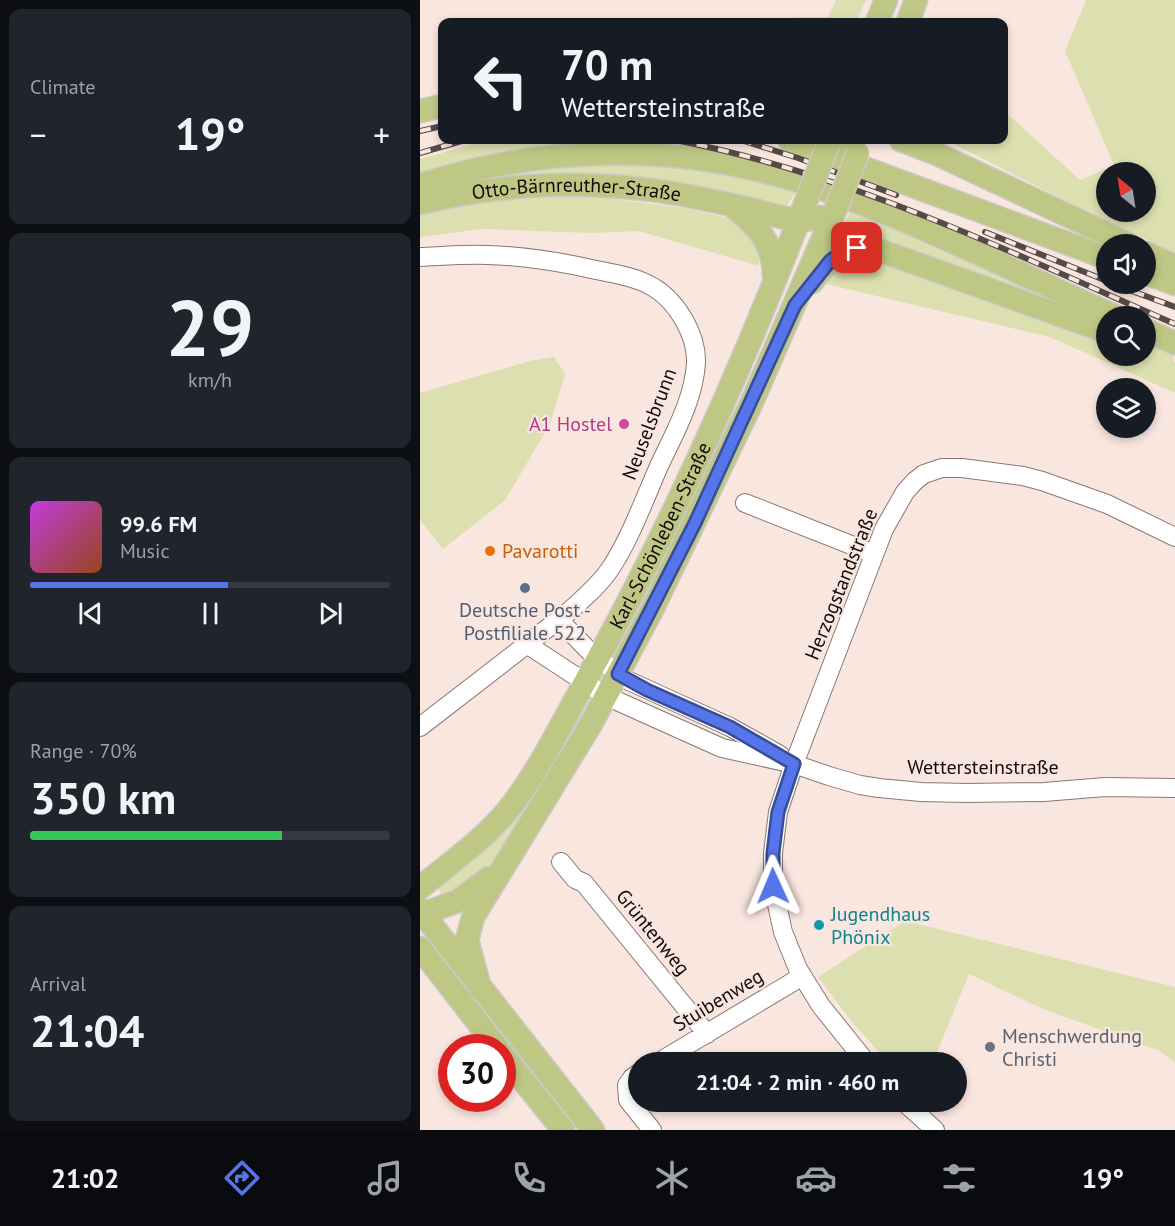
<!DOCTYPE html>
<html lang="en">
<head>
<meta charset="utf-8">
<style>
  body { margin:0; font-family:"PT Sans",sans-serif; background:#20242c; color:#f1f3f6; height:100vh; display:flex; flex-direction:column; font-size:22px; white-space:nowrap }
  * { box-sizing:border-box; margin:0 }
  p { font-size:20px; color:#9ea1a6 }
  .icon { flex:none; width:33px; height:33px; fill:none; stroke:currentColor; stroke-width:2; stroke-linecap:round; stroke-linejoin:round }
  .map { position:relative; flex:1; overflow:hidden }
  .details { display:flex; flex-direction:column; gap:9px; padding:9px; background:#0d0f14; width:420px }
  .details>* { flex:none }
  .top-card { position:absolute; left:18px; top:18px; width:570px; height:126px; border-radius:12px; box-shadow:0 3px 9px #0003; background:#171b24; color:#f1f3f6; overflow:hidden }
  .needle { width:39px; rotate:330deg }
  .fabs { position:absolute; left:676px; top:162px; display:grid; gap:12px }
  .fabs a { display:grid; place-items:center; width:60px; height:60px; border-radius:50%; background:#171b24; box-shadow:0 3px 9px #0003; font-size:30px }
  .speed { position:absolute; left:18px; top:1034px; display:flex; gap:12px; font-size:30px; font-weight:700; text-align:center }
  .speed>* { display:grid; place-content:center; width:78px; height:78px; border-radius:50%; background:#171b24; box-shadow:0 3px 9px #0003; line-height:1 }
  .speed .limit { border:9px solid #d22; background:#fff; color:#111 }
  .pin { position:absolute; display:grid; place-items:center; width:51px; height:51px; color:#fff; margin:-26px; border-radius:12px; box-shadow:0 3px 9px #0006 }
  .me { position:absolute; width:66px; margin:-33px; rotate:359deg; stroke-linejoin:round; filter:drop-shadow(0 0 4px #0008) }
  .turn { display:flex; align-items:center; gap:21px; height:126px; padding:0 24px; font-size:27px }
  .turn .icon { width:78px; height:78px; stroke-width:2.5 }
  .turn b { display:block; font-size:42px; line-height:51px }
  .big { font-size:45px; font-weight:700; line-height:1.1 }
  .details .card { flex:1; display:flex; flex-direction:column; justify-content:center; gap:9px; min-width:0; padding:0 21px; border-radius:12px; background:#20242c }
  .details .dial { align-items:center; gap:0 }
  .dial b { font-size:78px; line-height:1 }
  .song { display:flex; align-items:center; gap:18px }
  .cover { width:72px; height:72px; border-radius:9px; background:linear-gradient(135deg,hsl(290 70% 55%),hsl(20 70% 35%)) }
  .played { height:6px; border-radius:3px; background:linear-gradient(90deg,#5675ea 55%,#363941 55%) }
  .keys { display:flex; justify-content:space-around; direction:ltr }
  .heat { display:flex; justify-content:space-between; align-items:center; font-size:33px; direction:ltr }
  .charge { height:9px; border-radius:4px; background:linear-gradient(90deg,#34c759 70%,#363941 0) }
  .trip { position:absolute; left:208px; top:1052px; width:339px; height:60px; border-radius:30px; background:#171b24; box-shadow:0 3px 9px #0003; font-weight:700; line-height:60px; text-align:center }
  .menu { display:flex; height:96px; justify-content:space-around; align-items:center; background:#090b0e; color:#9ea1a6 }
  .menu .icon { width:42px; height:42px }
  .menu .current { color:#5675ea }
  .menu b { font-size:27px; color:#f1f3f6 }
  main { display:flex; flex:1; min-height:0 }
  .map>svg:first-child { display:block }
  .green { fill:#dcdfaf; fill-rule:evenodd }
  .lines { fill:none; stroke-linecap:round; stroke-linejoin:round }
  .minor-casing { stroke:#897872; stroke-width:20 }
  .major-casing { stroke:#cbcac9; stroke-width:25 }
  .minor { stroke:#fff; stroke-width:18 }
  .major { stroke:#bfc785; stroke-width:22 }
  .rail-casing { stroke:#544a46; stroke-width:6 }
  .rail { stroke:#f9e6df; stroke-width:4; stroke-dasharray:11; stroke-linecap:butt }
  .major-bridge-casing { stroke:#cbcac9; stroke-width:25; stroke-linecap:butt }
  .major-bridge { stroke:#bfc785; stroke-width:22 }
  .route-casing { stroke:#384c98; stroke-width:15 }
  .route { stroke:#5675ea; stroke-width:10 }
  .hotel-dot { fill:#d1479c; stroke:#f9e6df; stroke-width:2 }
  .food-dot { fill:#e8710a; stroke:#f9e6df; stroke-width:2 }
  .service-dot { fill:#5c6f8a; stroke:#f9e6df; stroke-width:2 }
  .culture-dot { fill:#0f9aa8; stroke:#f9e6df; stroke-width:2 }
  .worship-dot { fill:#6b7280; stroke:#f9e6df; stroke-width:2 }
  .labels { text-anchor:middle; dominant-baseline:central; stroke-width:4.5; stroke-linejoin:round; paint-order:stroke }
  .street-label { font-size:20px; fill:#130d0a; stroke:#f9e6df }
  .hotel-label { font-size:20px; fill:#b23c85; stroke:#f9e6df; text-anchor:end }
  .food-label { font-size:20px; fill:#c56008; stroke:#f9e6df; text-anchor:start }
  .service-label { font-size:20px; fill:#4e5e75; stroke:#f9e6df }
  .culture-label { font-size:20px; fill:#0d838f; stroke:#f9e6df; text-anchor:start }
  .worship-label { font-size:20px; fill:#5b616d; stroke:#f9e6df; text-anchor:start }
</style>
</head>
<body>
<main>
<section class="details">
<div class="card"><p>Climate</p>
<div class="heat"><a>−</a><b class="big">19°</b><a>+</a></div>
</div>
<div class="card dial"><b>29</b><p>km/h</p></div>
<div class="card">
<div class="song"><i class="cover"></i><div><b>99.6 FM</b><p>Music</p></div></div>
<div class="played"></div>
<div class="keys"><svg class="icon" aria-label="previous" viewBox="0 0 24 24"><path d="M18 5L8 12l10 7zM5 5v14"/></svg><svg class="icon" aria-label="pause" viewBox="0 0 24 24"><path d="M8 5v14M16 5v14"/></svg><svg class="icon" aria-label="next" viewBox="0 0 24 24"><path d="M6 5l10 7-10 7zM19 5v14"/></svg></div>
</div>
<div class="card"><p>Range · 70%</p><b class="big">350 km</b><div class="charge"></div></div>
<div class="card"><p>Arrival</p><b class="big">21:04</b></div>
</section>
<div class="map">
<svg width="755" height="1130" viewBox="0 0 755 1130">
  <rect width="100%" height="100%" fill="#f9e6df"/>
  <path class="green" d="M416,0h30l-10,22h-104l1,-4 75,-1z
    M666,0h89v252l-88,-40 -141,-72h58v-27l6,3 70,64 34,-15 -49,-114zM687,172h39v40h-39z
    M69,140h160l57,10 -31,-1 -255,28v-18z
    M220,162l105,13 51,15 -9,17 -342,-22 116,-22z
    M146,192l123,17 44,10 27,26 -1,21 -120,-35 -47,2 -111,-4 -61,8v-28z
    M431,207l256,114v35h39v-17l29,12 -2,11 2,1v30l-125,-56 -228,-54z
    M134,357l11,17 -15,50 -45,76 -62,49 -23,-29v-127l110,-32z
    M157,711l6,3 -89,148 -10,12 -37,27 -12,-16z
    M485,921l270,66v76l-15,-12 -117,-42 -74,-35 -36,88h-45l-36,-40 -34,-45z"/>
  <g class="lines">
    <defs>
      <path id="minor" d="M0,257c23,-1 46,-3 68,-2 37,1 73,7 108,15 20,4 40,7 57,17 24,14 44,48 43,76 -2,36 -22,71 -37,103 -14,32 -31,78 -51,106 -12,16 -27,29 -42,42l-146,113
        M325,503l129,51
        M139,620l34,35 36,26 101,46 50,28
        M108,645l78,51 116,52 72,16 35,12 31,9 19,3 42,4 46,1 77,-1 61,-5 70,1
        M141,862l14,17 9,4 123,151
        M239,1062l142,-85
        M446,1062l-45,-56 -23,-37 -15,-37 -10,-46v-33l5,-41 16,-48 90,-235 21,-37 10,-11 9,-7 18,-6h20l61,8 19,5 65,23 68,33
        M219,1073l-7,5 -5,7 1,15 24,30
        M483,1101l32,29"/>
      <g id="major">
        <path d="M457,22l9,-22"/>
        <path d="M488,22l8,-22"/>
        <path d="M0,111l22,-5"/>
        <path d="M369,140l318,118"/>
        <path d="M426,140l2,9"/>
        <path d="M481,140l36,14 191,90"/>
        <path d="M0,185c119,-39 248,-42 368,-7 113,34 219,91 327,138"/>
        <path id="s1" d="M0,203c85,-21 176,-24 263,-8 22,4 45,9 67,14 21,5 41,13 63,10"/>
        <path d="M314,207c25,21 39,35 40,69"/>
        <path d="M400,217l12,14 16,8 259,93"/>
        <path d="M726,253l29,13"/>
        <path d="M726,273l29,11"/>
        <path d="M392,282c17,-22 26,-31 54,-36"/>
        <path d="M726,330l29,13"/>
        <path id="s2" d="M0,888c30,-25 63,-48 88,-78 31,-39 53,-85 77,-128 87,-156 160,-320 223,-486"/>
        <path d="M0,910l173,220"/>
        <path d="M0,915l38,-14 31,-23"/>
        <path d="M0,948l77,99"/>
        <path d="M60,988l-13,-48 6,-23 118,-193 61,-114 100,-208 85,-196"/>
        <path d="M82,1054l61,76"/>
      </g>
    </defs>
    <use href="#minor" class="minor-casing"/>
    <use href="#major" class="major-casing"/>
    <use href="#minor" class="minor"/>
    <use href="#major" class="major"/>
    <defs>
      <path id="rail" d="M0,131l22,-5
        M255,140c176,34 337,113 500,184
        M321,140l57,18 98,37
        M0,153l45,-13
        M565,232l122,49
        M693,284l62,23"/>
    </defs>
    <use href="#rail" class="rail-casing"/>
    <use href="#rail" class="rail"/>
    <defs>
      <path id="major-bridge" d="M388,196l21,-54
        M417,206l21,-53"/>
    </defs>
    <use href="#major-bridge" class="major-bridge-casing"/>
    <use href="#major-bridge" class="major-bridge"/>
  </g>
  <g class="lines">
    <defs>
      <path id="route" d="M353,886v-33l5,-41 16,-48 -64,-37 -83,-37 -29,-16 77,-151 100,-218 35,-44 9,-7 18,-6"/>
    </defs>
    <use href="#route" class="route-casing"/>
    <use href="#route" class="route"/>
  </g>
  <circle class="hotel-dot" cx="204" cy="424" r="6"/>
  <circle class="food-dot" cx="70" cy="551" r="6"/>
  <circle class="service-dot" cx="105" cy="588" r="6"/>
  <circle class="culture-dot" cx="399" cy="925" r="6"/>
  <circle class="worship-dot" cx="570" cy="1047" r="6"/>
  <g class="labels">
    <g class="street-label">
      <text stroke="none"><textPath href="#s1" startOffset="158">Otto-Bärnreuther-Straße</textPath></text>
      <text transform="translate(229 424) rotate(-69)">Neuselsbrunn</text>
      <text stroke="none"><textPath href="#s2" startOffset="432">Karl-Schönleben-Straße</textPath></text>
      <text transform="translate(421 584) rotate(-68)">Herzogstandstraße</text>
      <text x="563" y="767">Wettersteinstraße</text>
      <text transform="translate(233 932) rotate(51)">Grüntenweg</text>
      <text transform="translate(298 1000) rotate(-31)">Stuibenweg</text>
    </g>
    <g class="hotel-label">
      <text x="192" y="424">A1 Hostel</text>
    </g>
    <g class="food-label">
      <text x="82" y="551">Pavarotti</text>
    </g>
    <g class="service-label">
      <text x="105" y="610">Deutsche Post -<tspan x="105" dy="23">Postfiliale 522</tspan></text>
    </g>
    <g class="culture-label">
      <text x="411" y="914">Jugendhaus<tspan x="411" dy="23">Phönix</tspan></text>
    </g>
    <g class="worship-label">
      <text x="582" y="1036">Menschwerdung<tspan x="582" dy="23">Christi</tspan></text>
    </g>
  </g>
</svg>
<div class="fabs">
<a><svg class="needle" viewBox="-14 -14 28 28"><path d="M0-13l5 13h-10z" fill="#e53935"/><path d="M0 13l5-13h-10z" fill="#9ea1a6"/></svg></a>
<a><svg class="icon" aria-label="sound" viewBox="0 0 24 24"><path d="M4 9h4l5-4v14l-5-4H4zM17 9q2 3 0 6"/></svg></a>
<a><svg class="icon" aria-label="search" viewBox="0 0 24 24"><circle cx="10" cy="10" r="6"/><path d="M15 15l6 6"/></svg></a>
<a><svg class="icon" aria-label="layers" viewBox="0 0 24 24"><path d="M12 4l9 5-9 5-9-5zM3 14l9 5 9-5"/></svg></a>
</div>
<div class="speed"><div class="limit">30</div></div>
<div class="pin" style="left:437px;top:248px;background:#d93025"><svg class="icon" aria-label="arrive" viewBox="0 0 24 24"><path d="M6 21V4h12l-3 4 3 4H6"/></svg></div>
<svg class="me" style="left:353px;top:886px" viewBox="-20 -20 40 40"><path d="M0-17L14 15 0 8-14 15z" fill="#5675ea" stroke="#fff" stroke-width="4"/></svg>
<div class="trip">21:04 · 2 min · 460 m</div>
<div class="top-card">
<div class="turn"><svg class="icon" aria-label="left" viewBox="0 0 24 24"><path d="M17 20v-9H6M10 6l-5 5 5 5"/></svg><div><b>70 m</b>Wettersteinstraße</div></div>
</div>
</div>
</main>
<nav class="menu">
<b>21:02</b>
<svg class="icon current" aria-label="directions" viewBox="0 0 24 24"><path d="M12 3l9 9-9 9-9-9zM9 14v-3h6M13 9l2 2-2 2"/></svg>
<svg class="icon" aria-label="music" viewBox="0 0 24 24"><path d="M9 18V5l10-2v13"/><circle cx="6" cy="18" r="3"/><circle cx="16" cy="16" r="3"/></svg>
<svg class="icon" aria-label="phone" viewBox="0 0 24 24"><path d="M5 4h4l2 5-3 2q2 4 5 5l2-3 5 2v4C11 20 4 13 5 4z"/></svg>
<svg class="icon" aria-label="climate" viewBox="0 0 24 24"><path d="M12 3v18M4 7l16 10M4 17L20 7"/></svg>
<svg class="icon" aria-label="car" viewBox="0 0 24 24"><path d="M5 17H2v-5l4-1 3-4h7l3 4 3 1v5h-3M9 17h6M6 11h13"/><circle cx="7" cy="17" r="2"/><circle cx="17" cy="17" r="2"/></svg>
<svg class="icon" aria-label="filters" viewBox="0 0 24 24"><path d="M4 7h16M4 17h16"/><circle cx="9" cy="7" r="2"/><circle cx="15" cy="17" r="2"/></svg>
<b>19°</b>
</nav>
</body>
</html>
